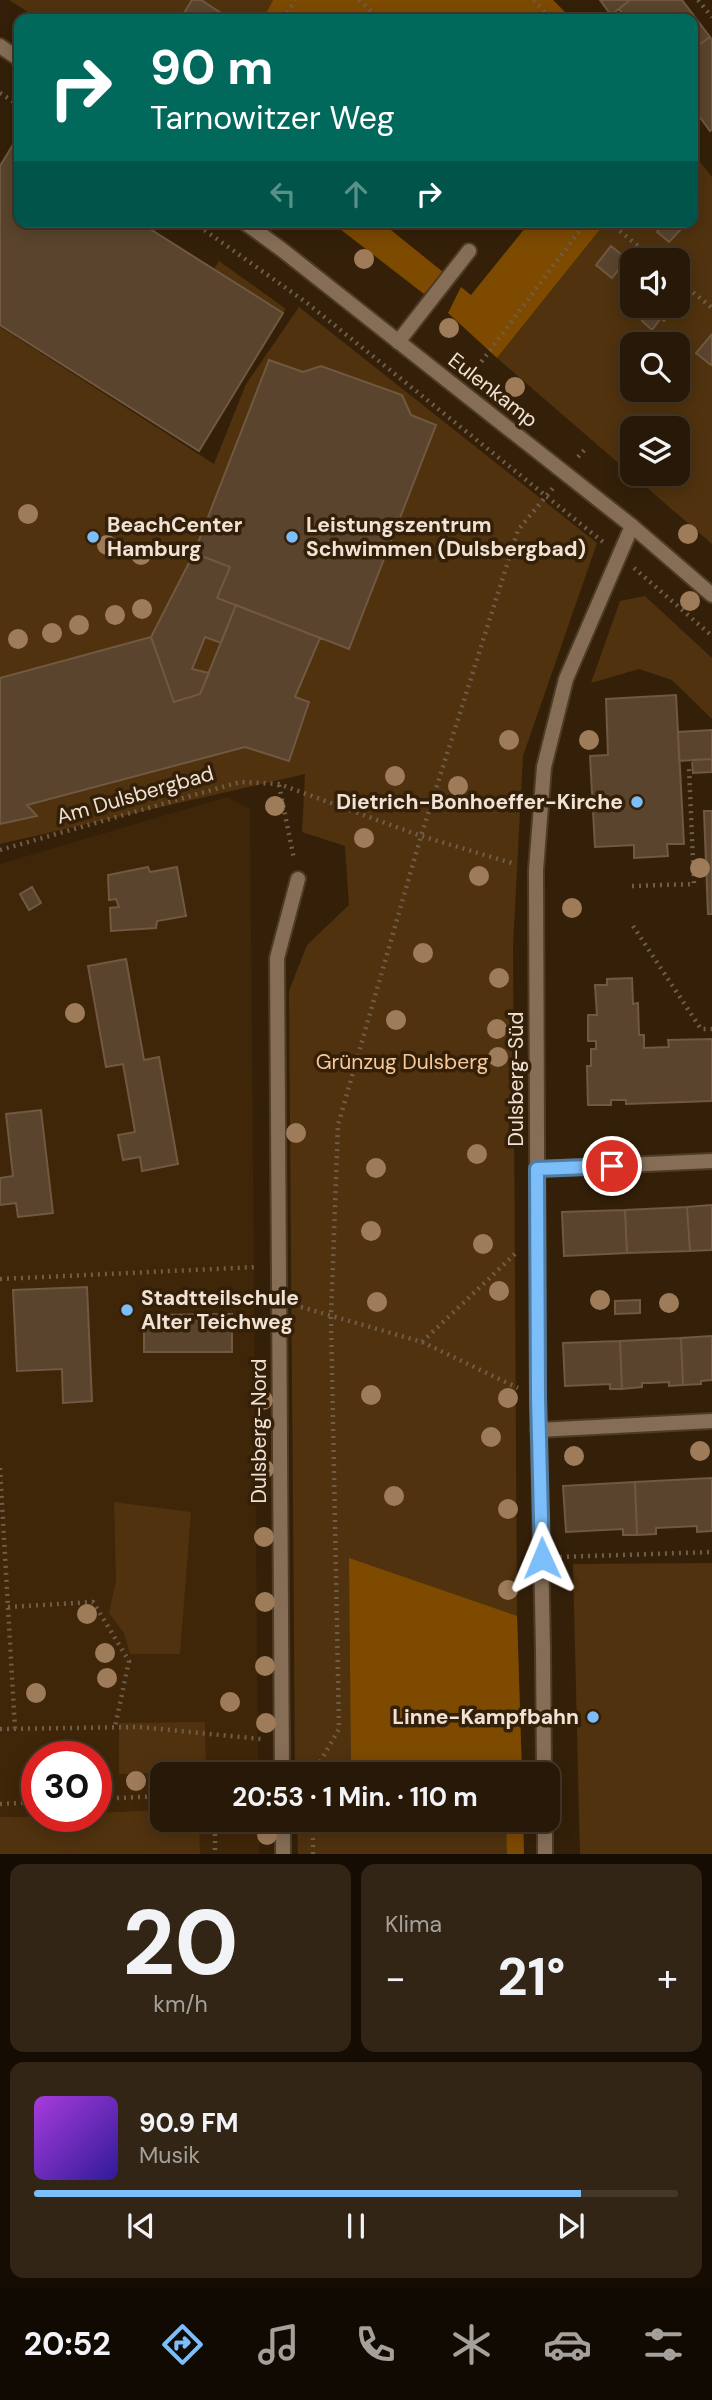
<!DOCTYPE html>
<html lang="de">
<head>
<meta charset="utf-8">
<style>
  body { margin:0; font-family:"DM Sans",sans-serif; background:#332515; color:#f1f3f6; height:100vh; display:flex; flex-direction:column; font-size:26px; white-space:nowrap }
  * { box-sizing:border-box; margin:0 }
  p { font-size:23px; color:#a4a09b }
  .icon { flex:none; width:38px; height:38px; fill:none; stroke:currentColor; stroke-width:2; stroke-linecap:round; stroke-linejoin:round }
  .map { position:relative; height:1854px; overflow:hidden }
  .details { display:flex; flex-direction:column; gap:10px; padding:10px; background:#150d04; flex:1 }
  .details>* { flex:none }
  .hud { position:absolute; left:14px; top:14px; width:684px; height:214px; border-radius:14px; box-shadow:0 4px 18px #0003,0 0 0 2px #433728; background:#00695c; color:#fff; overflow:hidden }
  .fabs { position:absolute; left:620px; top:248px; display:grid; gap:14px }
  .fabs a { display:grid; place-items:center; width:70px; height:70px; border-radius:14px; background:#271807; box-shadow:0 4px 18px #0003,0 0 0 2px #433728; font-size:35px }
  .speed { position:absolute; left:21px; top:1741px; display:flex; gap:14px; font-size:35px; font-weight:700; text-align:center }
  .speed>* { display:grid; place-content:center; width:91px; height:91px; border-radius:50%; background:#271807; box-shadow:0 4px 18px #0003,0 0 0 2px #433728; line-height:1 }
  .speed .limit { border:10px solid #d22; background:#fff; color:#111 }
  .pin { position:absolute; display:grid; place-items:center; width:60px; height:60px; color:#fff; margin:-30px; border:4px solid #fff; border-radius:50%; box-shadow:0 2px 7px #0007 }
  .me { position:absolute; width:77px; margin:-38px; rotate:359deg; stroke-linejoin:round; filter:drop-shadow(0 0 5px #0008) }
  .turn { display:flex; align-items:center; gap:24px; height:147px; padding:0 21px; font-size:32px }
  .turn .icon { width:91px; height:91px; stroke-width:2.5 }
  .turn b { display:block; font-size:49px; line-height:60px }
  .lanes { display:flex; align-items:center; height:66px; padding:0 21px; background:#0003; justify-content:center; gap:35px; direction:ltr }
  .lanes .off { opacity:.35 }
  .big { font-size:52px; font-weight:700; line-height:1.1 }
  .details .tile { flex:1; display:flex; flex-direction:column; justify-content:center; gap:10px; min-width:0; padding:0 24px; border-radius:14px; background:#332515 }
  .details .dial { align-items:center; gap:0 }
  .dial b { font-size:91px; line-height:1 }
  .song { display:flex; align-items:center; gap:21px }
  .cover { width:84px; height:84px; border-radius:10px; background:linear-gradient(135deg,hsl(280 70% 55%),hsl(250 70% 35%)) }
  .played { height:7px; border-radius:4px; background:linear-gradient(90deg,#7cbef9 85%,#433728 85%) }
  .keys { display:flex; justify-content:space-around; direction:ltr }
  .heat { display:flex; justify-content:space-between; align-items:center; font-size:38px; direction:ltr }
  .details .tiles { flex:1; display:grid; gap:10px; grid-template-columns:1fr 1fr }
  .tile:last-child { grid-column:span 2 }
  .trip { position:absolute; left:150px; top:1762px; width:410px; height:70px; border-radius:14px; background:#271807; box-shadow:0 4px 18px #0003,0 0 0 2px #433728; font-weight:700; line-height:70px; text-align:center }
  .menu { display:flex; height:112px; justify-content:space-around; align-items:center; background:#100a03; color:#a4a09b }
  .menu .icon { width:49px; height:49px }
  .menu .selected { color:#7cbef9 }
  .menu b { font-size:32px; color:#f1f3f6 }
  .map>svg:first-child { display:block }
  .built { fill:#3f2608; fill-rule:evenodd }
  .green { fill:#50320e; fill-rule:evenodd }
  .forest { fill:#7d4a00 }
  .building { fill:#5a442d; stroke:#705841; stroke-width:2 }
  .lines { fill:none; stroke-linecap:round; stroke-linejoin:round }
  .service-casing { stroke:#4e3b26; stroke-width:18 }
  .pedestrian-casing { stroke:#4e3b26; stroke-width:18 }
  .minor-casing { stroke:#4e3b26; stroke-width:18 }
  .path { stroke:#6f5d49; stroke-width:4.5; stroke-dasharray:2 5; stroke-linecap:butt }
  .service { stroke:#866e56; stroke-width:14 }
  .pedestrian { stroke:#866e56; stroke-width:14 }
  .minor { stroke:#866e56; stroke-width:14 }
  .tree { fill:#9f7c59 }
  .route-casing { stroke:#517ca2; stroke-width:18 }
  .route { stroke:#7cbef9; stroke-width:12 }
  .poi-dot { fill:#7cbef9; stroke:#342009; stroke-width:2.5 }
  .labels { text-anchor:middle; dominant-baseline:central; stroke-width:7; stroke-linejoin:round; paint-order:stroke }
  .street-label { font-size:21px; fill:#f0e2d5; stroke:#342009 }
  .poi-label { font-size:21px; font-weight:bold; fill:#f0e2d5; stroke:#342009; text-anchor:start }
  .park-label { font-size:21px; fill:#f6c89a; stroke:#342009 }
</style>
</head>
<body>
<div class="map">
<svg width="712" height="1854" viewBox="0 0 712 1854">
  <rect width="100%" height="100%" fill="#342009"/>
  <path class="built" d="M227,797l23,12 8,965h-95v46h96v34h-259v-990zM37,1757h59v59h-59z"/>
  <path class="green" d="M9,0h264l-10,19h-224z
    M693,153l19,24v367l-215,-186 109,-136h87zM632,261h45v45h-45zM632,345h45v45h-45zM632,429h45v45h-45z
    M219,261l67,48 -3,4 -69,-44z
    M299,307l298,236 -74,213 -10,189 4,671 5,158h-227l-6,-783 18,-46 42,-40 -4,-59 -43,-14 3,-58 -305,70v-517l214,137 32,-80z
    M645,596l67,62v61l-40,-39 -33,-11 -48,14 29,-82z
    M114,1502l77,10 -11,142h-50l-6,-21 -15,-20 7,-33z
    M712,1563v291h-132l-7,-290z
    M205,1722l1,50 -87,2v-51z
    M163,1810v10h36l1,34h-200v-37l96,-1v-3z
    M297,1820h226l1,34h-226z"/>
  <path class="forest" d="M273,0h280l19,19h-309z
    M331,222h50l62,50 -19,22z
    M530,222h76l-109,136 -49,-45 13,-26 10,8z
    M349,1558l168,58 5,158h-134l-37,-14z
    M506,1820h17l1,34h-17z"/>
  <path class="building" d="M192,0h9l20,13 -4,6h-24l-9,-6z
    M600,0h30l-19,15z
    M630,0h52l28,37 -17,12v-30h-67l-7,-10z
    M710,37l2,3v89l-2,2 -17,-23v-59z
    M14,143l5,4v75h120l144,91 -84,138 -199,-126v-159z
    M666,222h12l5,5 -14,15 -12,-10z
    M611,246l16,13 -15,19 -16,-13z
    M647,306h30l-13,15 -3,-3 -9,12 -10,-9 9,-11z
    M712,334v30l-1,1 -15,-12z
    M269,360l34,12 18,-6 81,29 9,20 25,10 -87,224 -132,-51 13,-31 -36,-14z
    M194,553l36,14 -13,31 19,7 -15,38 -16,-6 -13,32 17,4 -9,21 -26,8 -23,-65z
    M236,605l84,33 -25,59 14,5 -20,59 -44,-14 -218,58 10,11 -37,8v-146l151,-41 23,65 26,-8z
    M676,695l8,149h-17l1,12 -34,2v-13l-39,2 -5,-91 18,-1 -2,-56z
    M712,730v29l-33,2 -1,-29z
    M712,759v13l-19,1 -1,-13z
    M704,811h8v103h-4z
    M148,867l2,5 27,-5 9,49 -29,5 -1,7 -45,3 -1,-23 9,-1 -3,-8 -7,1 -1,-25z
    M32,887l9,16 -12,7 -9,-16z
    M126,959l18,101 15,-3 19,107 -36,7 -2,-14 -17,3 -5,-25 17,-3 -12,-68 -17,3 -18,-101z
    M632,978l1,26 5,-1 1,32h5v13l25,-1 -1,-7 44,-1v62l-86,3v-4h-15v5h-23l-1,-39h4v-17h5v-8h-8v-26h9l-2,-30h12v-6z
    M41,1110l12,103 -35,4 -2,-14 -16,2v-27l13,-2 -7,-62z
    M712,1205v45l-22,1 -3,-44z
    M687,1207l3,44 -63,2 -2,-43z
    M625,1210l2,43 -63,3 -2,-44z
    M87,1287l5,114 -29,2 -1,-34 -45,2 -4,-81z
    M640,1300v13l-25,1v-13z
    M232,1314v38h-88v-37z
    M712,1336v44l-11,1v3l-18,1 -2,-47z
    M681,1338l2,47 -14,1v-4l-18,1h-9v4l-20,2 -2,-48z
    M620,1341l2,48h-12v-5l-45,2 -2,-43z
    M712,1478v53l-15,1v-6l-41,2v6l-19,1 -2,-53z
    M635,1482l2,53h-14v-6l-57,3 -3,-46z"/>
  <g class="lines">
    <defs>
      <path id="service" d="M398,342l71,-91"/>
      <path id="pedestrian" d="M543,1650l1,124
        M545,1820v34"/>
      <path id="minor" d="M0,46l19,13
        M244,222l37,27 351,277 80,69
        M537,1169l175,-8
        M538,1430l174,-9
        M543,1650l-5,-253 -2,-527 8,-103 22,-88 66,-153
        M282,1774l-5,-816 21,-79
        M283,1820v34"/>
    </defs>
    <use href="#service" class="service-casing"/>
    <use href="#pedestrian" class="pedestrian-casing"/>
    <use href="#minor" class="minor-casing"/>
    <path class="path" d="M359,0l21,19
      M534,0l16,19
      M698,0l14,17
      M284,19l11,-19
      M0,93l19,12
      M193,222l114,81 296,239
      M609,222l47,39
      M677,279l35,29
      M473,373l113,-151
      M578,457l9,-10
      M634,568l78,68
      M279,785l15,74
      M0,850l240,-68 39,2 142,52 94,28
      M632,886l62,-2 -5,-116h4
      M633,926l68,103h11
      M0,1279l258,-12
      M301,1307l121,35 96,46
      M422,1342l94,-89
      M0,1468l15,261
      M560,1557l152,-5
      M8,1607l85,-5 36,59 -14,66
      M0,1729l139,-2 122,12
      M313,1774l26,-45 -8,-412 7,-192 83,-289 97,-306 35,-42
      M96,1799l67,-3
      M0,1804l37,-2
      M215,1820v34
      M313,1854v-34"/>
    <use href="#service" class="service"/>
    <use href="#pedestrian" class="pedestrian"/>
    <use href="#minor" class="minor"/>
  </g>
  <g class="tree">
    <circle cx="364" cy="259" r="10"/>
    <circle cx="449" cy="328" r="10"/>
    <circle cx="515" cy="387" r="10"/>
    <circle cx="28" cy="514" r="10"/>
    <circle cx="688" cy="534" r="10"/>
    <circle cx="107" cy="545" r="10"/>
    <circle cx="141" cy="555" r="10"/>
    <circle cx="690" cy="601" r="10"/>
    <circle cx="142" cy="609" r="10"/>
    <circle cx="115" cy="615" r="10"/>
    <circle cx="79" cy="625" r="10"/>
    <circle cx="52" cy="633" r="10"/>
    <circle cx="18" cy="639" r="10"/>
    <circle cx="509" cy="740" r="10"/>
    <circle cx="589" cy="740" r="10"/>
    <circle cx="395" cy="776" r="10"/>
    <circle cx="458" cy="786" r="10"/>
    <circle cx="275" cy="806" r="10"/>
    <circle cx="364" cy="838" r="10"/>
    <circle cx="700" cy="868" r="10"/>
    <circle cx="479" cy="876" r="10"/>
    <circle cx="572" cy="908" r="10"/>
    <circle cx="423" cy="953" r="10"/>
    <circle cx="499" cy="978" r="10"/>
    <circle cx="75" cy="1013" r="10"/>
    <circle cx="396" cy="1020" r="10"/>
    <circle cx="497" cy="1029" r="10"/>
    <circle cx="498" cy="1057" r="10"/>
    <circle cx="296" cy="1133" r="10"/>
    <circle cx="477" cy="1154" r="10"/>
    <circle cx="376" cy="1168" r="10"/>
    <circle cx="371" cy="1231" r="10"/>
    <circle cx="483" cy="1244" r="10"/>
    <circle cx="499" cy="1291" r="10"/>
    <circle cx="600" cy="1300" r="10"/>
    <circle cx="377" cy="1302" r="10"/>
    <circle cx="669" cy="1303" r="10"/>
    <circle cx="371" cy="1395" r="10"/>
    <circle cx="508" cy="1398" r="10"/>
    <circle cx="263" cy="1400" r="10"/>
    <circle cx="491" cy="1437" r="10"/>
    <circle cx="700" cy="1451" r="10"/>
    <circle cx="574" cy="1456" r="10"/>
    <circle cx="264" cy="1469" r="10"/>
    <circle cx="394" cy="1496" r="10"/>
    <circle cx="508" cy="1509" r="10"/>
    <circle cx="264" cy="1537" r="10"/>
    <circle cx="508" cy="1590" r="10"/>
    <circle cx="265" cy="1602" r="10"/>
    <circle cx="87" cy="1614" r="10"/>
    <circle cx="105" cy="1653" r="10"/>
    <circle cx="265" cy="1666" r="10"/>
    <circle cx="107" cy="1678" r="10"/>
    <circle cx="36" cy="1693" r="10"/>
    <circle cx="230" cy="1702" r="10"/>
    <circle cx="266" cy="1723" r="10"/>
    <circle cx="136" cy="1781" r="10"/>
    <circle cx="267" cy="1835" r="10"/>
  </g>
  <g class="lines">
    <defs>
      <path id="route" d="M542,1558l-4,-161 -1,-228 75,-3"/>
    </defs>
    <use href="#route" class="route-casing"/>
    <use href="#route" class="route"/>
  </g>
  <g class="poi-dot">
    <circle cx="93" cy="537" r="7"/>
    <circle cx="292" cy="537" r="7"/>
    <circle cx="637" cy="802" r="7"/>
    <circle cx="127" cy="1310" r="7"/>
    <circle cx="593" cy="1717" r="7"/>
  </g>
  <g class="labels">
    <g class="street-label">
      <text transform="translate(493 390) rotate(38)">Eulenkamp</text>
      <text transform="translate(135 795) rotate(-16)">Am Dulsbergbad</text>
      <text transform="translate(516 1079) rotate(-90)">Dulsberg-Süd</text>
      <text transform="translate(259 1431) rotate(-90)">Dulsberg-Nord</text>
    </g>
    <g class="poi-label">
      <text x="107" y="525">BeachCenter<tspan x="107" dy="24">Hamburg</tspan></text>
      <text x="306" y="525">Leistungszentrum<tspan x="306" dy="24">Schwimmen (Dulsbergbad)</tspan></text>
      <text x="623" y="802" text-anchor="end">Dietrich-Bonhoeffer-Kirche</text>
      <text x="141" y="1298">Stadtteilschule<tspan x="141" dy="24">Alter Teichweg</tspan></text>
      <text x="579" y="1717" text-anchor="end">Linne-Kampfbahn</text>
    </g>
    <g class="park-label">
      <text x="402" y="1062">Grünzug Dulsberg</text>
    </g>
  </g>
</svg>
<div class="fabs">
<a><svg class="icon" aria-label="sound" viewBox="0 0 24 24"><path d="M4 9h4l5-4v14l-5-4H4zM17 9q2 3 0 6"/></svg></a>
<a><svg class="icon" aria-label="search" viewBox="0 0 24 24"><circle cx="10" cy="10" r="6"/><path d="M15 15l6 6"/></svg></a>
<a><svg class="icon" aria-label="layers" viewBox="0 0 24 24"><path d="M12 4l9 5-9 5-9-5zM3 14l9 5 9-5"/></svg></a>
</div>
<div class="speed"><div class="limit">30</div></div>
<div class="pin" style="left:612px;top:1166px;background:#d93025"><svg class="icon" aria-label="arrive" viewBox="0 0 24 24"><path d="M6 21V4h12l-3 4 3 4H6"/></svg></div>
<svg class="me" style="left:542px;top:1558px" viewBox="-20 -20 40 40"><path d="M0-17L14 15 0 8-14 15z" fill="#7cbef9" stroke="#fff" stroke-width="4"/></svg>
<div class="trip">20:53 · 1 Min. · 110 m</div>
<div class="hud">
<div class="turn"><svg class="icon" aria-label="right" viewBox="0 0 24 24"><path d="M7 20v-9h11M14 6l5 5-5 5"/></svg><div><b>90 m</b>Tarnowitzer Weg</div></div>
<div class="lanes"><svg class="icon off" aria-label="left" viewBox="0 0 24 24"><path d="M17 20v-9H6M10 6l-5 5 5 5"/></svg><svg class="icon off" aria-label="ahead" viewBox="0 0 24 24"><path d="M12 20V5M6 11l6-6 6 6"/></svg><svg class="icon" aria-label="right" viewBox="0 0 24 24"><path d="M7 20v-9h11M14 6l5 5-5 5"/></svg></div>
</div>
</div>
<section class="details">
<div class="tiles">
<div class="tile dial"><b>20</b><p>km/h</p></div>
<div class="tile"><p>Klima</p>
<div class="heat"><a>−</a><b class="big">21°</b><a>+</a></div>
</div>
<div class="tile">
<div class="song"><i class="cover"></i><div><b>90.9 FM</b><p>Musik</p></div></div>
<div class="played"></div>
<div class="keys"><svg class="icon" aria-label="previous" viewBox="0 0 24 24"><path d="M18 5L8 12l10 7zM5 5v14"/></svg><svg class="icon" aria-label="pause" viewBox="0 0 24 24"><path d="M8 5v14M16 5v14"/></svg><svg class="icon" aria-label="next" viewBox="0 0 24 24"><path d="M6 5l10 7-10 7zM19 5v14"/></svg></div>
</div>
</div>
</section>
<nav class="menu">
<b>20:52</b>
<svg class="icon selected" aria-label="directions" viewBox="0 0 24 24"><path d="M12 3l9 9-9 9-9-9zM9 14v-3h6M13 9l2 2-2 2"/></svg>
<svg class="icon" aria-label="music" viewBox="0 0 24 24"><path d="M9 18V5l10-2v13"/><circle cx="6" cy="18" r="3"/><circle cx="16" cy="16" r="3"/></svg>
<svg class="icon" aria-label="phone" viewBox="0 0 24 24"><path d="M5 4h4l2 5-3 2q2 4 5 5l2-3 5 2v4C11 20 4 13 5 4z"/></svg>
<svg class="icon" aria-label="climate" viewBox="0 0 24 24"><path d="M12 3v18M4 7l16 10M4 17L20 7"/></svg>
<svg class="icon" aria-label="car" viewBox="0 0 24 24"><path d="M5 17H2v-5l4-1 3-4h7l3 4 3 1v5h-3M9 17h6M6 11h13"/><circle cx="7" cy="17" r="2"/><circle cx="17" cy="17" r="2"/></svg>
<svg class="icon" aria-label="filters" viewBox="0 0 24 24"><path d="M4 7h16M4 17h16"/><circle cx="9" cy="7" r="2"/><circle cx="15" cy="17" r="2"/></svg>
</nav>
</body>
</html>
